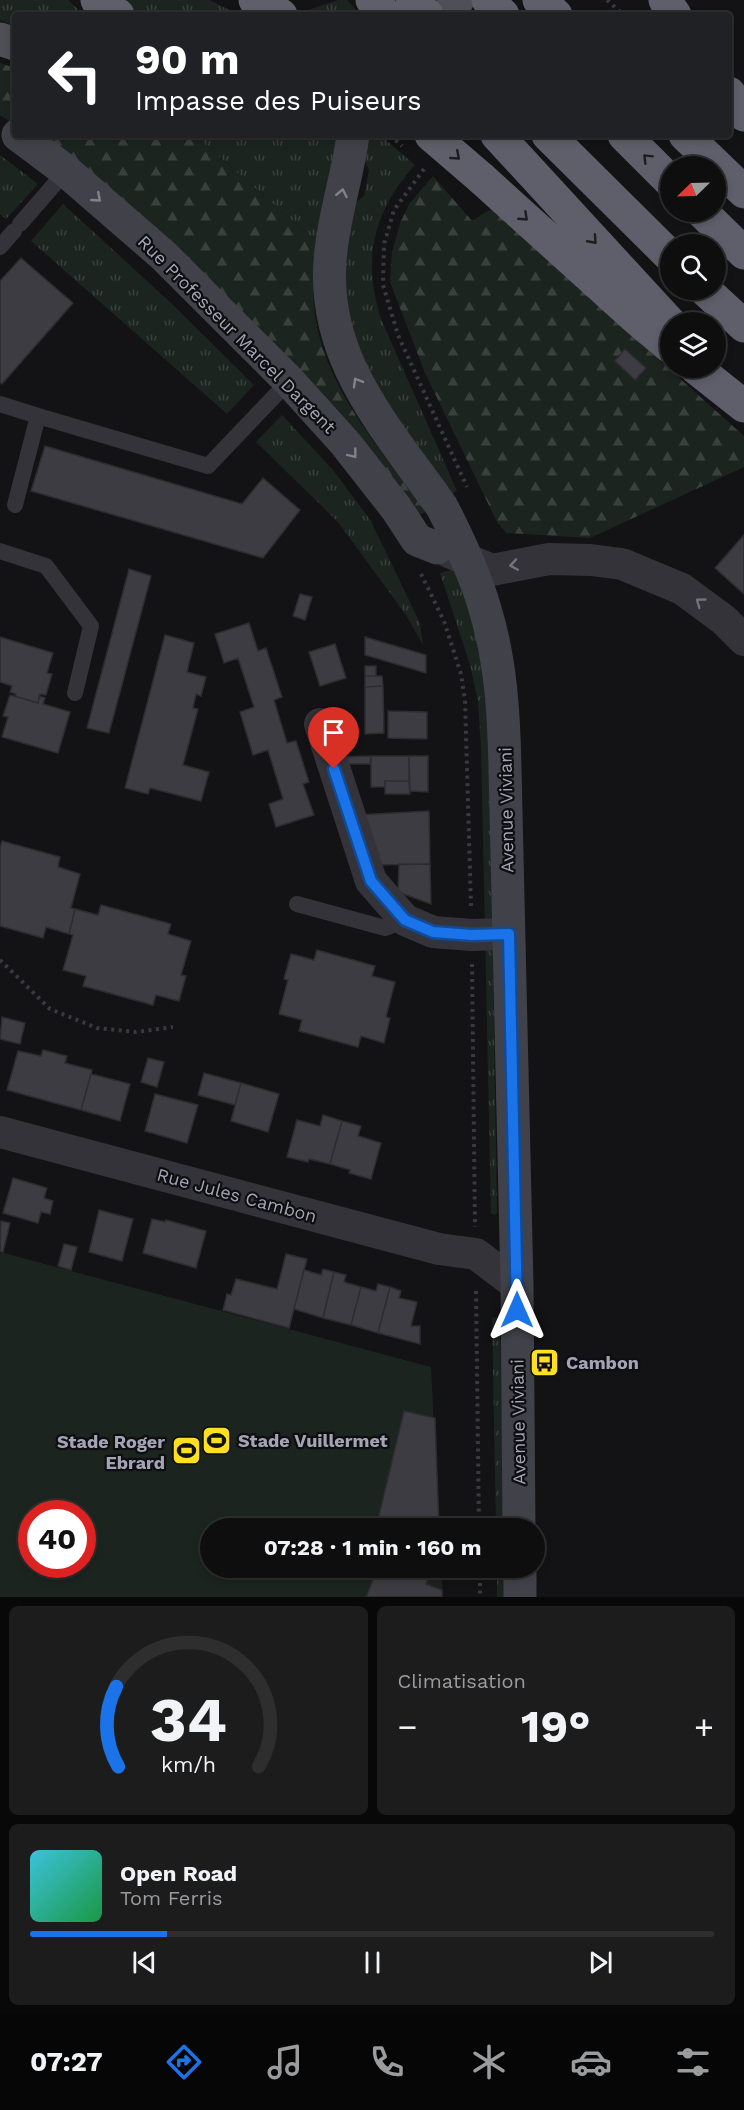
<!DOCTYPE html>
<html lang="fr">
<head>
<meta charset="utf-8">
<style>
  body { margin:0; font-family:"Work Sans",sans-serif; background:#1c1c1d; color:#f1f3f6; height:100vh; display:flex; flex-direction:column; font-size:22px; white-space:nowrap }
  * { box-sizing:border-box; margin:0 }
  p { font-size:20px; color:#9b9c9e }
  .icon { flex:none; width:33px; height:33px; fill:none; stroke:currentColor; stroke-width:2; stroke-linecap:round; stroke-linejoin:round }
  .map { position:relative; height:1597px; overflow:hidden }
  .side { display:flex; flex-direction:column; gap:9px; padding:9px; background:#080808; flex:1 }
  .side>* { flex:none }
  .top-card { position:absolute; left:12px; top:12px; width:720px; height:126px; border-radius:6px; box-shadow:0 3px 9px #0003,0 0 0 2px #2e2e2f; background:#202124; color:#fff; overflow:hidden }
  .needle { width:39px; rotate:247deg }
  .fabs { position:absolute; left:660px; top:156px; display:grid; gap:12px }
  .fabs a { display:grid; place-items:center; width:66px; height:66px; border-radius:50%; background:#0e0e0f; box-shadow:0 3px 9px #0003,0 0 0 2px #2e2e2f; font-size:30px }
  .speed { position:absolute; left:18px; top:1500px; display:flex; gap:12px; font-size:30px; font-weight:700; text-align:center }
  .speed>* { display:grid; place-content:center; width:78px; height:78px; border-radius:50%; background:#0e0e0f; box-shadow:0 3px 9px #0003,0 0 0 2px #2e2e2f; line-height:1 }
  .speed .limit { border:9px solid #d22; background:#fff; color:#111 }
  .pin { position:absolute; display:grid; place-items:center; width:51px; height:51px; color:#fff; margin:-62px -26px; border-radius:50% 50% 50% 0; rotate:-45deg; box-shadow:0 0 6px #0007 }
  .pin .icon { rotate:45deg }
  .me { position:absolute; width:66px; margin:-33px; rotate:0deg; stroke-linejoin:round; filter:drop-shadow(0 0 4px #0008) }
  .turn { display:flex; align-items:center; gap:21px; height:126px; padding:0 24px; font-size:27px }
  .turn .icon { width:78px; height:78px; stroke-width:2.5 }
  .turn b { display:block; font-size:42px; line-height:51px }
  .big { font-size:45px; font-weight:700; line-height:1.1 }
  .side .card { flex:1; display:flex; flex-direction:column; justify-content:center; gap:9px; min-width:0; padding:0 21px; border-radius:9px; background:#1c1c1d }
  .side .dial { align-items:center; gap:0 }
  .dial svg { height:156px; overflow:visible; fill:none; stroke:#2e2e2f; stroke-width:7; stroke-linecap:round; text-anchor:middle }
  .dial text { fill:#f1f3f6; stroke:none }
  .song { display:flex; align-items:center; gap:18px }
  .cover { width:72px; height:72px; border-radius:9px; background:linear-gradient(135deg,hsl(190 70% 55%),hsl(140 70% 35%)) }
  .played { height:6px; border-radius:3px; background:linear-gradient(90deg,#1a73e8 20%,#2e2e2f 20%) }
  .keys { display:flex; justify-content:space-around; direction:ltr }
  .heat { display:flex; justify-content:space-between; align-items:center; font-size:33px; direction:ltr }
  .side .tiles { flex:1; display:grid; gap:9px; grid-template-columns:1fr 1fr }
  .card:last-child { grid-column:span 2 }
  .trip { position:absolute; left:200px; top:1518px; width:345px; height:60px; border-radius:30px; background:#0e0e0f; box-shadow:0 3px 9px #0003,0 0 0 2px #2e2e2f; font-weight:700; line-height:60px; text-align:center }
  .dock { display:flex; height:96px; justify-content:space-around; align-items:center; background:#060606; color:#9b9c9e }
  .dock .icon { width:42px; height:42px }
  .dock .on { color:#1a73e8 }
  .dock b { font-size:27px; color:#f1f3f6 }
  .map>svg:first-child { display:block }
  .grass { fill:url(#grass-tufts) }
  .forest { fill:url(#forest-firs) }
  .pitch { fill:#1c241f; fill-rule:evenodd }
  .building { fill:#3c3c42; stroke:#2d2c30; stroke-width:1.5 }
  .lines { fill:none; stroke-linecap:round; stroke-linejoin:round }
  .path { stroke:#393940; stroke-width:4; stroke-dasharray:3 4.5; stroke-linecap:butt }
  .lane { stroke:#333339; stroke-width:16 }
  .street { stroke:#333339; stroke-width:32 }
  .secondary { stroke:#414149; stroke-width:33 }
  .primary { stroke:#4f4f58; stroke-width:33 }
  .highway { stroke:#5f5f6b; stroke-width:33 }
  .highway-bridge { stroke:#5f5f6b; stroke-width:33 }
  .oneway { stroke:#1e1d21 }
  .oneway2 { stroke:#818290 }
  .oneway3 { stroke:#71727e }
  .route-casing { stroke:#114b97; stroke-width:15 }
  .route { stroke:#1a73e8; stroke-width:10 }
  .labels { text-anchor:middle; dominant-baseline:central; stroke-width:4.5; stroke-linejoin:round; paint-order:stroke }
  .street-label { font-size:18px; fill:#a3a5b6; stroke:#0e0d0f }
  .poi-label { font-size:18px; font-weight:bold; fill:#a3a5b6; stroke:#0e0d0f; text-anchor:start }
</style>
</head>
<body>
<div class="map">
<svg width="744" height="1597" viewBox="0 0 744 1597">
  <defs>
    <pattern id="grass-tufts" width="24" height="20" patternUnits="userSpaceOnUse" patternTransform="scale(1.5)"><rect width="24" height="20" fill="#1c241f"/><path d="M3 7l-1-3M5 7V3M7 7l1-3M15 17l-1-3M17 17v-4M19 17l1-3" fill="none" stroke="#3a413d"/></pattern>
    <pattern id="forest-firs" width="22" height="20" patternUnits="userSpaceOnUse" patternTransform="scale(1.5)"><rect width="22" height="20" fill="#1c241f"/><path d="M5 1l3.5 6h-7zM16 11l3.5 6h-7z" fill="#3a413d"/></pattern>
  </defs>
  <rect width="100%" height="100%" fill="#131214"/>
  <path class="grass" d="M0,0h68l16,15h-69v11l-15,-6z
    M112,0h97l31,15h-104z
    M338,0h9l14,15h-54l-5,-3z
    M194,135h147l-25,106z
    M376,135l10,5 29,25c-42,46 -53,95 -34,154l76,172 -5,3 -79,-111 -22,-51 -9,-56 10,-71 12,-9 5,-26 -7,-15 4,-17z
    M0,155l38,29 -32,35 -6,-5z
    M63,204l107,98 84,83 -27,29 -196,-173z
    M282,415l51,55 38,51 49,102 3,22 -17,-30 -68,-93 -82,-80z
    M454,569l27,77 8,78 8,489 -3,2 -3,-2 -10,-466 -3,-46 -8,-36 -30,-92z
    M492,1317l8,1 4,210h-8z
    M497,1568h7l1,29h-8z"/>
  <path class="forest" d="M0,63l15,5v57l-15,-10z
    M29,135h165l122,106c-3,28 -5,58 1,86 15,70 68,128 109,185l-15,6z
    M433,176l39,45 19,-12 253,227v31l-154,71 -84,-5 -9,-11 -72,-149 -35,-91 2,-30 8,-29 10,-20z"/>
  <path class="pitch" d="M0,1252l431,115 8,161h-229v40h231l2,29h-443zM32,1514h50v50h-50z"/>
  <path class="building" d="M21,258l52,45 -71,81 -2,-2v-101z
    M625,349l21,19 -11,12 -20,-19z
    M45,446l197,58 21,-26 37,32 -37,48 -232,-67z
    M744,535v59l-29,-26z
    M129,569l22,7 -42,157 -22,-5z
    M300,594l12,3 -7,23 -12,-4z
    M249,623l9,28 8,-3 16,49 -8,3 13,43 9,-2 13,41 -6,2 11,31 -38,12 -7,-23 14,-5 -15,-49 -15,5 -13,-43 14,-5 -16,-49 -14,5 -9,-29z
    M165,635l29,8 -7,29 19,5 -5,19 -5,-2 -3,14 5,1 -15,56 26,7 -8,29 -51,-13 -2,6 -23,-6z
    M0,637l53,16 -6,20 5,1 -6,21 -6,-1 -2,9 -23,-7 1,-2 -6,-2 2,-6 -12,-4z
    M365,637l61,18v18l-61,-18z
    M335,644l11,34 -26,8 -11,-34z
    M365,666h11v10h-11z
    M365,676h17l1,10 -18,1z
    M383,686l1,47 -19,1v-47z
    M10,695l28,8 1,-7 6,2 -2,6 27,8 -12,41 -56,-16 6,-20 -5,-1z
    M388,711l39,1v27l-39,-1z
    M371,756h38v25h-24v6h-14z
    M371,756l-1,8h-27l-2,-7z
    M409,756h19v36l-18,-1z
    M385,781h24l1,13h-25z
    M429,811l1,53 -53,1 -20,-50z
    M2,841l58,16 -2,10 22,7 -9,34 4,1 -6,25 -23,-7 -3,11 -43,-12v-78z
    M399,864h31l1,40 -33,-12z
    M101,905l70,19 -3,10 23,7 -10,34 5,1 -7,25 -23,-6 -3,10 -70,-19 3,-10 -23,-6 10,-35 -4,-1 6,-25 23,6z
    M317,950l58,16 -3,10 23,6 -9,35 4,1 -6,25 -23,-7 -3,11 -59,-16 3,-11 -23,-6 9,-34 -4,-1 7,-25 23,6z
    M2,1017l23,6 -5,21 -20,-5z
    M43,1050l24,6 -2,7 27,7 -11,40 -74,-20 11,-39 23,5z
    M148,1058l16,4 -7,25 -16,-5z
    M204,1073l37,10 -6,22 -37,-10z
    M91,1074l39,10 -10,37 -39,-11z
    M241,1083l38,11 -11,38 -37,-11z
    M155,1094l43,11 -11,38 -42,-12z
    M323,1115l19,6 -12,43 -21,-5 -1,3 -21,-5 10,-37 23,6z
    M342,1121l19,5 -3,10 23,7 -10,36 -22,-6 1,-3 -20,-6z
    M13,1178l34,10 -3,10 9,3 -3,13 -9,-2 -3,11 -35,-10z
    M99,1210l34,9 -11,42 -33,-9z
    M152,1219l13,3 1,-2 40,11 -10,37 -53,-15z
    M1,1221l9,2 -7,29 -3,-1z
    M64,1244l13,3 -6,23 -13,-4z
    M286,1254l21,5 -18,69 -66,-18 4,-16 4,1 5,-16 41,10z
    M323,1269l11,3 -11,46 -29,-9 10,-39 17,5z
    M334,1272l12,3 -2,7 17,5 -10,38 -28,-7z
    M378,1284l12,3 -12,46 -27,-8 10,-38 15,4z
    M390,1287l11,4 -2,7 18,4 -6,24h9v18l-42,-11z
    M404,1411l31,7 4,110h-63z
    M378,1568h47l6,2 -5,14 16,6v7h-76z"/>
  <g class="lines">
    <path class="path" d="M607,0l17,15
      M390,135l12,11
      M424,169l-30,41 -10,34 -1,41 15,50 69,152
      M421,574l23,47 17,53 4,26 6,206
      M0,960l50,49 47,19 39,4 37,-5
      M472,964l3,263
      M476,1291l3,237
      M480,1568v29"/>
    <path class="lane" d="M20,224l46,-53
      M0,247l14,-16
      M0,404l38,12
      M15,505l23,-89 170,50 81,-85
      M0,551l46,15 45,60 -16,67
      M297,904l88,24 20,-8"/>
    <path class="street" d="M449,552l43,18 57,-11 42,1 31,4 60,25 42,31 20,20
      M320,724l51,157 34,39 28,12 39,3 37,-1
      M0,1132l439,117 37,5 41,31"/>
    <path class="secondary" d="M18,135l48,36 98,85 125,125 56,62 51,65 21,32 20,8
      M353,135c-5,39 -18,77 -22,116 -13,105 55,176 111,256 17,33 33,67 43,102 16,52 19,106 20,160l12,516 2,243
      M520,1568v29"/>
    <path class="primary" d="M446,15l12,-15
      M0,39l15,5"/>
    <path class="highway" d="M97,0l21,15
      M255,0l26,15
      M372,0l14,15
      M665,0l10,15
      M729,93l15,22
      M497,135l173,188
      M548,135l122,121
      M624,135l46,46
      M685,135l59,57
      M481,178l157,142 32,27
      M702,212l42,41
      M705,290l39,36
      M696,368l48,38"/>
    <path class="highway-bridge" d="M412,0l15,15
      M488,0l15,15
      M539,0l17,15
      M431,135l50,43"/>
  </g>
  <defs><path id="oneway-chevron" d="M-2-3.5L2.5 0L-2 3.5" fill="none" stroke-width="1.6" stroke-linecap="round" stroke-linejoin="round" transform="scale(1.5)"/></defs>
  <g class="oneway">
    <use href="#oneway-chevron" transform="translate(456 156) rotate(41)"/>
    <use href="#oneway-chevron" transform="translate(647 158) rotate(-135)"/>
    <use href="#oneway-chevron" transform="translate(524 217) rotate(43)"/>
    <use href="#oneway-chevron" transform="translate(593 240) rotate(48)"/>
  </g>
  <g class="oneway2">
    <use href="#oneway-chevron" transform="translate(342 193) rotate(-79)"/>
    <use href="#oneway-chevron" transform="translate(97 198) rotate(41)"/>
    <use href="#oneway-chevron" transform="translate(357 382) rotate(-120)"/>
    <use href="#oneway-chevron" transform="translate(353 454) rotate(52)"/>
  </g>
  <g class="oneway3">
    <use href="#oneway-chevron" transform="translate(514 565) rotate(171)"/>
    <use href="#oneway-chevron" transform="translate(700 602) rotate(-144)"/>
  </g>
  <g class="lines">
    <defs>
      <path id="route" d="M334,769l37,112 34,39 28,12 39,3 37,-1 8,376"/>
    </defs>
    <use href="#route" class="route-casing"/>
    <use href="#route" class="route"/>
  </g>
  <defs>
    <symbol id="bus-square" viewBox="-11 -11 22 22"><rect x="-9" y="-9" width="18" height="18" rx="4" fill="#fee020" stroke="#0e0d0f"/><path d="M-5-6H5V4H4V6H2V4H-2V6H-4V4H-5ZM-3.5-4V0h7V-4ZM-3.5 1.2v1.5H-2V1.2ZM2 1.2v1.5H3.5V1.2Z" fill="#111"/></symbol>
    <symbol id="stadium-square" viewBox="-11 -11 22 22"><rect x="-9" y="-9" width="18" height="18" rx="4" fill="#fee020" stroke="#0e0d0f"/><path d="M0-5a6.5 5 0 1 0 0 10a6.5 5 0 1 0 0-10ZM-3.5-1.8h7v3.6h-7Z" fill="#111"/></symbol>
  </defs>
  <g fill-rule="evenodd">
    <use href="#bus-square" x="528" y="1346" width="33" height="33"/>
    <use href="#stadium-square" x="200" y="1424" width="33" height="33"/>
    <use href="#stadium-square" x="170" y="1434" width="33" height="33"/>
  </g>
  <g class="labels">
    <g class="street-label">
      <text transform="translate(237 334) rotate(45)">Rue Professeur Marcel Dargent</text>
      <text transform="translate(506 810) rotate(-91)">Avenue Viviani</text>
      <text transform="translate(237 1195) rotate(15)">Rue Jules Cambon</text>
      <text transform="translate(518 1422) rotate(-91)">Avenue Viviani</text>
    </g>
    <g class="poi-label">
      <text x="566" y="1362">Cambon</text>
      <text x="238" y="1440">Stade Vuillermet</text>
      <text x="165" y="1441" text-anchor="end">Stade Roger<tspan x="165" dy="21">Ebrard</tspan></text>
    </g>
  </g>
</svg>
<div class="fabs">
<a><svg class="needle" viewBox="-14 -14 28 28"><path d="M0-13l5 13h-10z" fill="#e53935"/><path d="M0 13l5-13h-10z" fill="#9b9c9e"/></svg></a>
<a><svg class="icon" aria-label="search" viewBox="0 0 24 24"><circle cx="10" cy="10" r="6"/><path d="M15 15l6 6"/></svg></a>
<a><svg class="icon" aria-label="layers" viewBox="0 0 24 24"><path d="M12 4l9 5-9 5-9-5zM3 14l9 5 9-5"/></svg></a>
</div>
<div class="speed"><div class="limit">40</div></div>
<div class="pin" style="left:334px;top:769px;background:#d93025"><svg class="icon" aria-label="arrive" viewBox="0 0 24 24"><path d="M6 21V4h12l-3 4 3 4H6"/></svg></div>
<svg class="me" style="left:517px;top:1310px" viewBox="-20 -20 40 40"><path d="M0-17L14 15 0 8-14 15z" fill="#1a73e8" stroke="#fff" stroke-width="4"/></svg>
<div class="trip">07:28 · 1 min · 160 m</div>
<div class="top-card">
<div class="turn"><svg class="icon" aria-label="left" viewBox="0 0 24 24"><path d="M17 20v-9H6M10 6l-5 5 5 5"/></svg><div><b>90 m</b>Impasse des Puiseurs</div></div>
</div>
</div>
<section class="side">
<div class="tiles">
<div class="card dial"><svg viewBox="0 0 100 80">
<path d="M14 69A42 42 0 1 1 86 69"/>
<path d="M14 69A42 42 0 0 1 13 28" stroke="#1a73e8"/>
<text x="50" y="56" font-size="32" font-weight="700">34</text>
<text x="50" y="72" font-size="11">km/h</text>
</svg></div>
<div class="card"><p>Climatisation</p>
<div class="heat"><a>−</a><b class="big">19°</b><a>+</a></div>
</div>
<div class="card">
<div class="song"><i class="cover"></i><div><b>Open Road</b><p>Tom Ferris</p></div></div>
<div class="played"></div>
<div class="keys"><svg class="icon" aria-label="previous" viewBox="0 0 24 24"><path d="M18 5L8 12l10 7zM5 5v14"/></svg><svg class="icon" aria-label="pause" viewBox="0 0 24 24"><path d="M8 5v14M16 5v14"/></svg><svg class="icon" aria-label="next" viewBox="0 0 24 24"><path d="M6 5l10 7-10 7zM19 5v14"/></svg></div>
</div>
</div>
</section>
<nav class="dock">
<b>07:27</b>
<svg class="icon on" aria-label="directions" viewBox="0 0 24 24"><path d="M12 3l9 9-9 9-9-9zM9 14v-3h6M13 9l2 2-2 2"/></svg>
<svg class="icon" aria-label="music" viewBox="0 0 24 24"><path d="M9 18V5l10-2v13"/><circle cx="6" cy="18" r="3"/><circle cx="16" cy="16" r="3"/></svg>
<svg class="icon" aria-label="phone" viewBox="0 0 24 24"><path d="M5 4h4l2 5-3 2q2 4 5 5l2-3 5 2v4C11 20 4 13 5 4z"/></svg>
<svg class="icon" aria-label="climate" viewBox="0 0 24 24"><path d="M12 3v18M4 7l16 10M4 17L20 7"/></svg>
<svg class="icon" aria-label="car" viewBox="0 0 24 24"><path d="M5 17H2v-5l4-1 3-4h7l3 4 3 1v5h-3M9 17h6M6 11h13"/><circle cx="7" cy="17" r="2"/><circle cx="17" cy="17" r="2"/></svg>
<svg class="icon" aria-label="filters" viewBox="0 0 24 24"><path d="M4 7h16M4 17h16"/><circle cx="9" cy="7" r="2"/><circle cx="15" cy="17" r="2"/></svg>
</nav>
</body>
</html>
